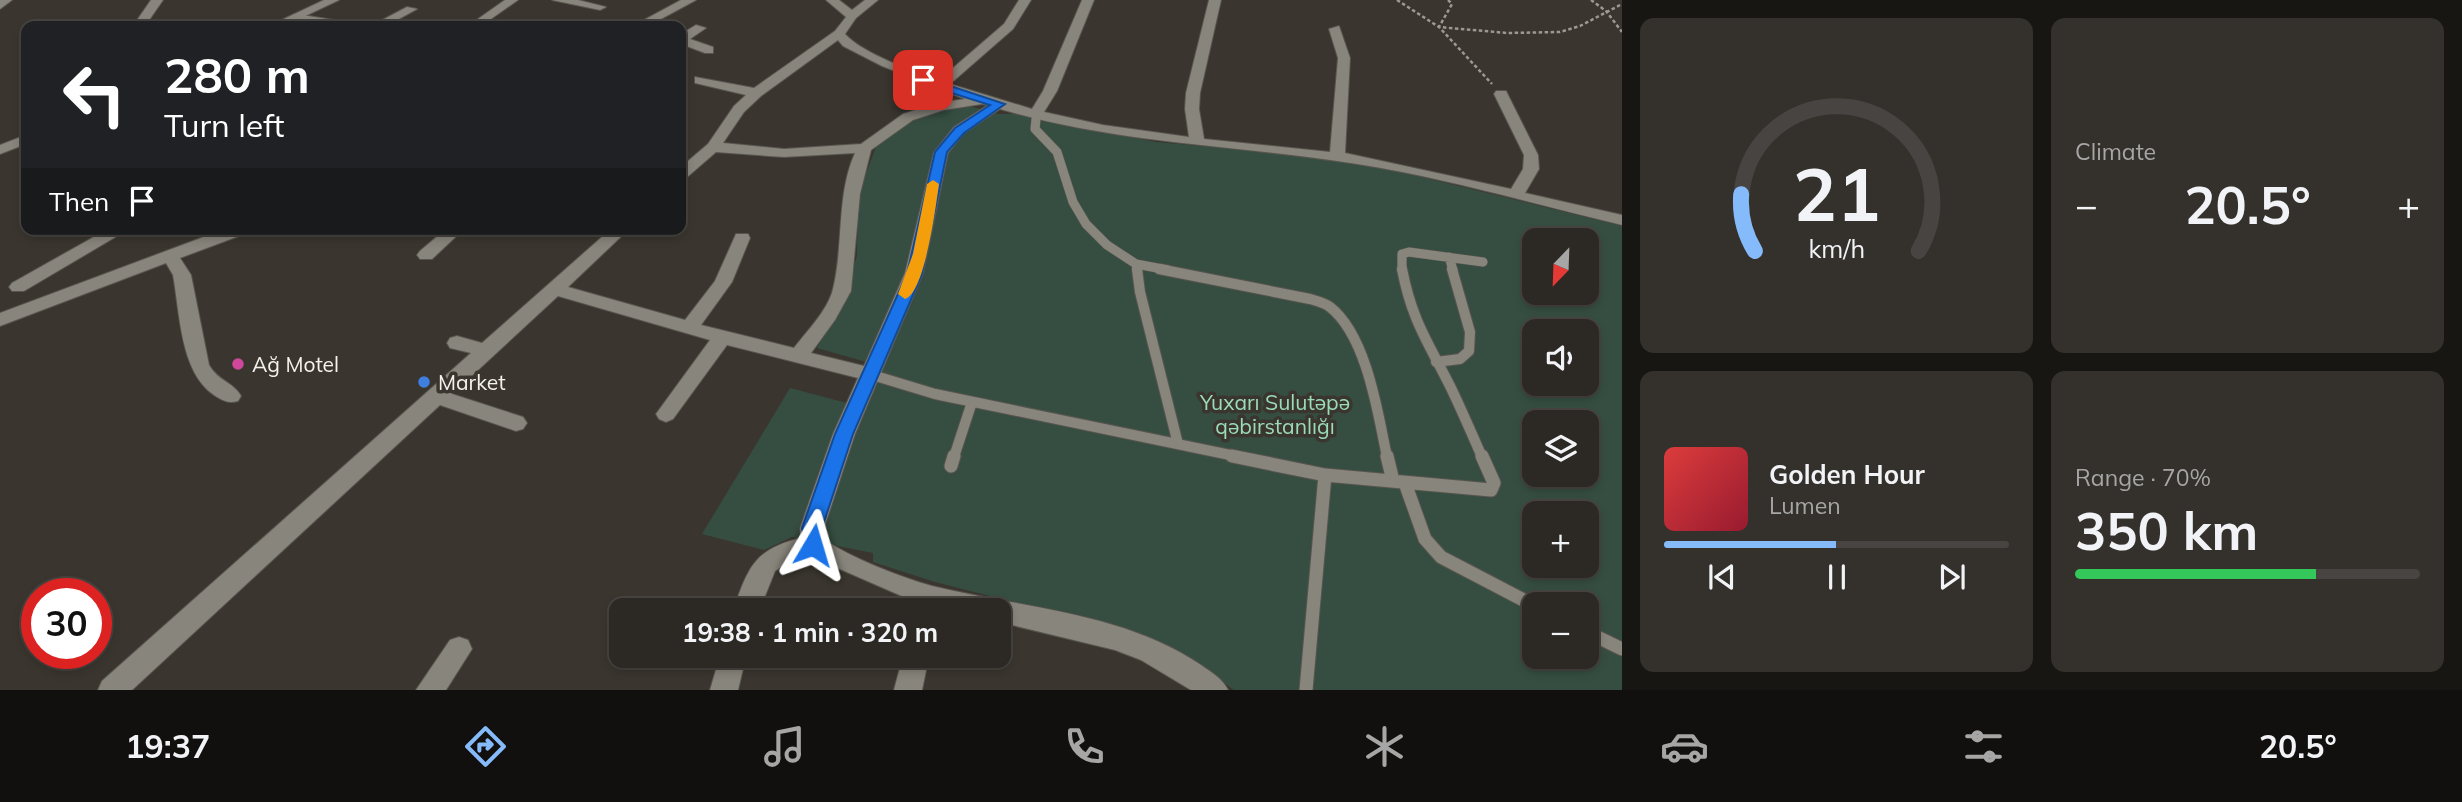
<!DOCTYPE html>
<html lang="en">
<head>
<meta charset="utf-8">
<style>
  body { margin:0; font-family:Mulish,sans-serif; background:#34302b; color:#f1f3f6; height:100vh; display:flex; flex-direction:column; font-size:26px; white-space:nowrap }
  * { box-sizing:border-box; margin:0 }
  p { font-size:23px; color:#a6a6a6 }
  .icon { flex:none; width:38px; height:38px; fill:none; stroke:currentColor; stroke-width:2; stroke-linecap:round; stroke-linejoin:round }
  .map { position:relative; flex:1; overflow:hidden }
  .sheet { display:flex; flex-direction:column; gap:18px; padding:18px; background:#181613; width:840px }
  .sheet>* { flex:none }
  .banner { position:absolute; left:21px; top:21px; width:665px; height:214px; border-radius:14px; box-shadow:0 4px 10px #0003,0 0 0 2px #484441; background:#202124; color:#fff; overflow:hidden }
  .needle { width:46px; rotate:203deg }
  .fabs { position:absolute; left:1522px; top:228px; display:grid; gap:14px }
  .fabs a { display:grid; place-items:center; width:77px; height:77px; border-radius:14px; background:#2c2823; box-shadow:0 4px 10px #0003,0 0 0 2px #484441; font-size:35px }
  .speed { position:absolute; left:21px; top:578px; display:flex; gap:14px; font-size:35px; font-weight:700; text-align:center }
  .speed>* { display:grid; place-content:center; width:91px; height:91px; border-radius:50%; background:#2c2823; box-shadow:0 4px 10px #0003,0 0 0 2px #484441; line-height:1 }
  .speed .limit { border:10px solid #d22; background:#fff; color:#111 }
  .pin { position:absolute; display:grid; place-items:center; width:60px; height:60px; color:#fff; margin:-30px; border-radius:14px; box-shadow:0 4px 10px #0006 }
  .me { position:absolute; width:77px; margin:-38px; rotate:7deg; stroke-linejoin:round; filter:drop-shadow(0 0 5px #0008) }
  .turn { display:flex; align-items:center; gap:24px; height:147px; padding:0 28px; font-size:32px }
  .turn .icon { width:91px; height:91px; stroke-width:2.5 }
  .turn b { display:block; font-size:49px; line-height:60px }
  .then { display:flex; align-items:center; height:66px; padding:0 28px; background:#0003; gap:14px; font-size:26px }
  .big { font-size:52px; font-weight:700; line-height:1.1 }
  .sheet .card { flex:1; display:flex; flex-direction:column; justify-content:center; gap:10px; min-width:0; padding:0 24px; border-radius:14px; background:#34302b }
  .sheet .dial { align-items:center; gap:0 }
  .dial svg { height:182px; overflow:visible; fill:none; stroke:#484441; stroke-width:7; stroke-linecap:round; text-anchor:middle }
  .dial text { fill:#f1f3f6; stroke:none }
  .song { display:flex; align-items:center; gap:21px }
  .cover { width:84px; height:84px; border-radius:10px; background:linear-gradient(135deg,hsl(0 70% 55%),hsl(350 70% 35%)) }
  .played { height:7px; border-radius:4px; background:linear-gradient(90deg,#86bbfb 50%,#484441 50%) }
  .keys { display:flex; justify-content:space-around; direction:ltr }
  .heat { display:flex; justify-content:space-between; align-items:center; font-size:38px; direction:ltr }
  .charge { height:10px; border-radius:5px; background:linear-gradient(90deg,#34c759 70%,#484441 0) }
  .sheet .tiles { flex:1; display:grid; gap:18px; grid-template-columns:repeat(2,1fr) }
  .trip { position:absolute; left:609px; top:598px; width:402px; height:70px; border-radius:14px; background:#2c2823; box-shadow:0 4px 10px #0003,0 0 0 2px #484441; font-weight:700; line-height:70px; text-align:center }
  .tabs { display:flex; height:112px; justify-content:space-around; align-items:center; background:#12100e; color:#a6a6a6 }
  .tabs .icon { width:49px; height:49px }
  .tabs .on { color:#86bbfb }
  .tabs b { font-size:32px; color:#f1f3f6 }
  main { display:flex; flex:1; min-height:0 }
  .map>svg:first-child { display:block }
  .green { fill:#364e41; fill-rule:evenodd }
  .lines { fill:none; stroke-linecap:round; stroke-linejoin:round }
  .service-far3-casing { stroke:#58554f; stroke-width:8 }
  .service-far2-casing { stroke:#58554f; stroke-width:10 }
  .service-far1-casing { stroke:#58554f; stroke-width:12 }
  .service-casing { stroke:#58554f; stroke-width:15 }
  .minor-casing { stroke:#58554f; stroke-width:2 }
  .tertiary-casing { stroke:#58554f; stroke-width:2 }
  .path { stroke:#9c9993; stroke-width:2.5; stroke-dasharray:3.5 2.5; stroke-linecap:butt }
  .service-far3 { stroke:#88857c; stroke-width:7 }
  .service-far2 { stroke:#88857c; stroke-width:9 }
  .service-far1 { stroke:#88857c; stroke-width:10 }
  .service { stroke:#88857c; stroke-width:13 }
  .minor { fill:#88857c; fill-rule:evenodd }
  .tertiary { fill:#88857c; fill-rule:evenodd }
  .route { fill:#1a73e8; stroke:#114b97; stroke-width:2 }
  .slow { fill:#f59e0b }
  .hotel-dot { fill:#d1479c; stroke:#3a362f; stroke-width:2.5 }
  .shop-dot { fill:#3f7fe0; stroke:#3a362f; stroke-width:2.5 }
  .labels { text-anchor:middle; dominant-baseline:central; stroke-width:7; stroke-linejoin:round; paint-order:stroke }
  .poi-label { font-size:21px; fill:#f4f2ed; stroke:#3a362f; text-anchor:start }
  .park-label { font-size:21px; fill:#9adbb8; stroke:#3a362f }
</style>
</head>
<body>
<main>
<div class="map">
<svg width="1622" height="690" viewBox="0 0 1622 690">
  <rect width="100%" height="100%" fill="#3a362f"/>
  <path class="green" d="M969,106l29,8h28l29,8 101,20 156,14 64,10 246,60v464h-388l-38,-28 -101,-39 -160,-41 -62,-20v-9l-81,-16 -28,13 -62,-16 88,-146 72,19 22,-40 -67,-19 29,-56 11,-36 1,-61 18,-48 34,-27 28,-10zM1535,240h52v52h-52zM1535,331h52v52h-52zM1535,422h52v52h-52zM1535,513h52v52h-52zM1535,604h52v52h-52z"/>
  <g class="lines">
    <defs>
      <path id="service-far3" d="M1036,121v-8"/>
      <path id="service-far2" d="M1036,119l-1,10 22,23 16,50 13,22 21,21 29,19 32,6
        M1449,257l4,13
        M1136,264l1,6
        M1402,270v-16l7,-2 74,10"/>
      <path id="service-far1" d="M1137,269l3,23 38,152
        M1159,269l151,30c7,2 15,4 20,8 37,29 48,107 57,150
        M1402,269c10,52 26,73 49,119 11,23 21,46 31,69
        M1436,362l24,-3 9,-8 1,-19 -18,-63
        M869,374l66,20 305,63
        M954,457l18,-55"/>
      <path id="service" d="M1232,456l93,19 166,15 3,-7 -12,-27
        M1387,456l6,25
        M951,466l3,-10
        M1405,483l20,56 16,18 94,49
        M1587,632l35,17
        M1306,690l19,-215"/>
      <path id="minor" d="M0,0h12l-12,9z
        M151,0h12l-18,26h-12z
        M505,0h13l-37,26h-13z
        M552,0h26l28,7 -6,3z
        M681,0h15l-48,26h-15z
        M826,0h13l13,10 13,-10h13l-22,18 -11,16c18,20 68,37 94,46l65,-56 15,-24h12l-18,29 -63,55 82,25 11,-18 39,-91h12l-37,91 -13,21 59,13 86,12 -4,-28 1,-16 23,-93h12l-21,93 -1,16 5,30 126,13 8,-94 -9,-29 10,-3 11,32 -5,95 166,36 12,-20 1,-14 -30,-61 2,-3h10l32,64 1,14 -14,24 97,22v10c-88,-21 -176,-47 -265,-61 -119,-19 -240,-20 -357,-55l-36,24 -16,20 -25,120 -68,161 -31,94 1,12c24,17 78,38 107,46 90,22 191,26 269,79 11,8 21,13 27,25h-37l-50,-30 -26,-10 -116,-28v-11h-54l-25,-7 -110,-48 -20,5 -15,10 -16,40h-26c15,-43 21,-62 68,-73l-1,-10 33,-94 25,-56 -131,-33 -54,74 -7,3 -7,-3 -3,-5 54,-74 -152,-44 -106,98 71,23 4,6 -4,6 -7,2 -76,-26 -308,285h-34l4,-9 369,-328 -21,-5 -3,-5 3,-5 7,-2 25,7 129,-114h18l-61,58 117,33 30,-39 21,-47h12l2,4 -18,44 -31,43 93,23c13,-17 34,-38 39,-59 11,-44 3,-94 22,-136l-71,4 -68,-5 -30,26 -5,2v-13l27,-23 26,-38 12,-11 -51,-12v-6l59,11 81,-57 11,-14zM838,40l5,6 39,20 83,33 -28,4 -34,11 -42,30 -77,5 -61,-6 21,-31 17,-16zM982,104l6,1 -34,22 -20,25 -29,121 -41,93 -53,-13 24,-33 16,-29 9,-97 11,-44 42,-30 31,-10z
        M407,7l10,2 -31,17h-15z
        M296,14l50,8 6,4h-24l-36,-7v-4z
        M696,25l10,3 -16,11 23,8v6h-8l-24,-9v-10z
        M108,229h21l-105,62h-12l-3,-4 3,-4z
        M225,229h24l-2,4 -67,25 11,17 18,90c9,16 24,17 32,31l-3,5c-10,3 -16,-1 -24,-6 -34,-23 -34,-82 -41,-120l-7,-12 -166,63v-13z
        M446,229h18l-32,30h-12l-3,-4 3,-4z
        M459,637l9,3 4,9 -26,41h-30l34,-50z
        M720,656h26l-8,34h-28z
        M903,656h26l-7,34h-28z"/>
      <path id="tertiary" d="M324,0h15l-55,26h-15z
        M26,135v9l-26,10v-9z"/>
    </defs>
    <use href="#service-far3" class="service-far3-casing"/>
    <use href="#service-far2" class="service-far2-casing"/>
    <use href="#service-far1" class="service-far1-casing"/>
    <use href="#service" class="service-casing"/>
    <use href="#minor" class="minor-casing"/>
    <use href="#tertiary" class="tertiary-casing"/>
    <path class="path" d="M1397,0l42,27 53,57
      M1448,0l4,4 -13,23 68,6 53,-1 20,-6 42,-22
      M1591,0l15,11 16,21"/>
    <use href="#service-far3" class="service-far3"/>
    <use href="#service-far2" class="service-far2"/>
    <use href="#service-far1" class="service-far1"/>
    <use href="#service" class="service"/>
    <use href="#minor" class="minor"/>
    <use href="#tertiary" class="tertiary"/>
  </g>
  <path class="route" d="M923,77l82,27 -41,29 -17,19 -25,122 -69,160 -31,94 1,17 -3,6 -7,2 -7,-2 -4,-23 33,-94 72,-160 28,-122 20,-24 35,-23 -70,-22v-5z"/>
  <path class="slow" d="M933,180l6,4c-3,21 -14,109 -34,115l-7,-5 15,-40 14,-70z"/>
  <circle class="hotel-dot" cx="238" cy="364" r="7"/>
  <circle class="shop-dot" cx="424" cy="382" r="7"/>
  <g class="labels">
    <g class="poi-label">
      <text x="252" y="364">Ağ Motel</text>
      <text x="438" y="382">Market</text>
    </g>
    <g class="park-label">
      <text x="1275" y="402">Yuxarı Sulutəpə<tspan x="1275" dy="24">qəbirstanlığı</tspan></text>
    </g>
  </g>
</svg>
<div class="fabs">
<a><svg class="needle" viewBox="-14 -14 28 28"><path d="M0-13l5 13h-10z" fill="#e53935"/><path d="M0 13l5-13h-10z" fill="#a6a6a6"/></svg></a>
<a><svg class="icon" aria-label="sound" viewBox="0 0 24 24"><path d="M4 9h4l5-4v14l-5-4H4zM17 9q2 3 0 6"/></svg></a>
<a><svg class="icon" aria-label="layers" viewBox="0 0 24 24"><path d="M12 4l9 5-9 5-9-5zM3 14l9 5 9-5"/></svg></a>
<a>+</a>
<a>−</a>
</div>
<div class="speed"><div class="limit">30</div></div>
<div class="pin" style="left:923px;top:80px;background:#d93025"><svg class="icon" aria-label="arrive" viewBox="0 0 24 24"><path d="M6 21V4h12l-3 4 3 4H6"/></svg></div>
<svg class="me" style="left:813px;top:545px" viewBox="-20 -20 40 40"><path d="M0-17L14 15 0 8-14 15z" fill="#1a73e8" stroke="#fff" stroke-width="4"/></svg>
<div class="trip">19:38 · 1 min · 320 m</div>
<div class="banner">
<div class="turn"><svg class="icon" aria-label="left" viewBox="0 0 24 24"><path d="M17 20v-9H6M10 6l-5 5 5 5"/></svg><div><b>280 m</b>Turn left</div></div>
<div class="then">Then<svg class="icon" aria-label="arrive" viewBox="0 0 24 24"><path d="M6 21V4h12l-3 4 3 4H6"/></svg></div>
</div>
</div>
<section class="sheet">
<div class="tiles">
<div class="card dial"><svg viewBox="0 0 100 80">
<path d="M14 69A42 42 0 1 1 86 69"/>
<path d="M14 69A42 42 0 0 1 8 44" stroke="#86bbfb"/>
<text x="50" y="56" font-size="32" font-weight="700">21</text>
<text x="50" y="72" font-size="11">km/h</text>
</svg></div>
<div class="card"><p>Climate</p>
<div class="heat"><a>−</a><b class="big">20.5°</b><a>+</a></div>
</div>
<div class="card">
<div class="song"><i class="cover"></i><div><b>Golden Hour</b><p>Lumen</p></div></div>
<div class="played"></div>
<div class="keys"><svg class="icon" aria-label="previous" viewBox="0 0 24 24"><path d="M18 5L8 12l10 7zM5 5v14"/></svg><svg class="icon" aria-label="pause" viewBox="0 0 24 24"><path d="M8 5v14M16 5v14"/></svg><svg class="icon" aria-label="next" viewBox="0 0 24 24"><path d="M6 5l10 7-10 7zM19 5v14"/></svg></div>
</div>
<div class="card"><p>Range · 70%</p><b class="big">350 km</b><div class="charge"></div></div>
</div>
</section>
</main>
<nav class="tabs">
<b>19:37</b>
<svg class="icon on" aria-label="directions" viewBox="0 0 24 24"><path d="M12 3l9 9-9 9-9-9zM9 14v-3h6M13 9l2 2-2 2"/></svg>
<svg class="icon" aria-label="music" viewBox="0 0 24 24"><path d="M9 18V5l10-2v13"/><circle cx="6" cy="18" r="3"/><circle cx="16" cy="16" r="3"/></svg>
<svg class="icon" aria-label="phone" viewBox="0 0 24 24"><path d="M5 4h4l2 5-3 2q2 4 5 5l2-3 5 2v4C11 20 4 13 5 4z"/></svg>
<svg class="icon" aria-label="climate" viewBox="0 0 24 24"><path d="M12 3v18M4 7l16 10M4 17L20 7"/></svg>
<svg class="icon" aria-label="car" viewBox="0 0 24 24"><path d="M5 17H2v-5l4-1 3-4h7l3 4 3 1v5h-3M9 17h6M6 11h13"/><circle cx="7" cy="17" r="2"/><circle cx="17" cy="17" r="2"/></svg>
<svg class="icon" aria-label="filters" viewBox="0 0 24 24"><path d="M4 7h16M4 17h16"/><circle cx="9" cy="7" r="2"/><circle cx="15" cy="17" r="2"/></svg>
<b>20.5°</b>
</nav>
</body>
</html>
